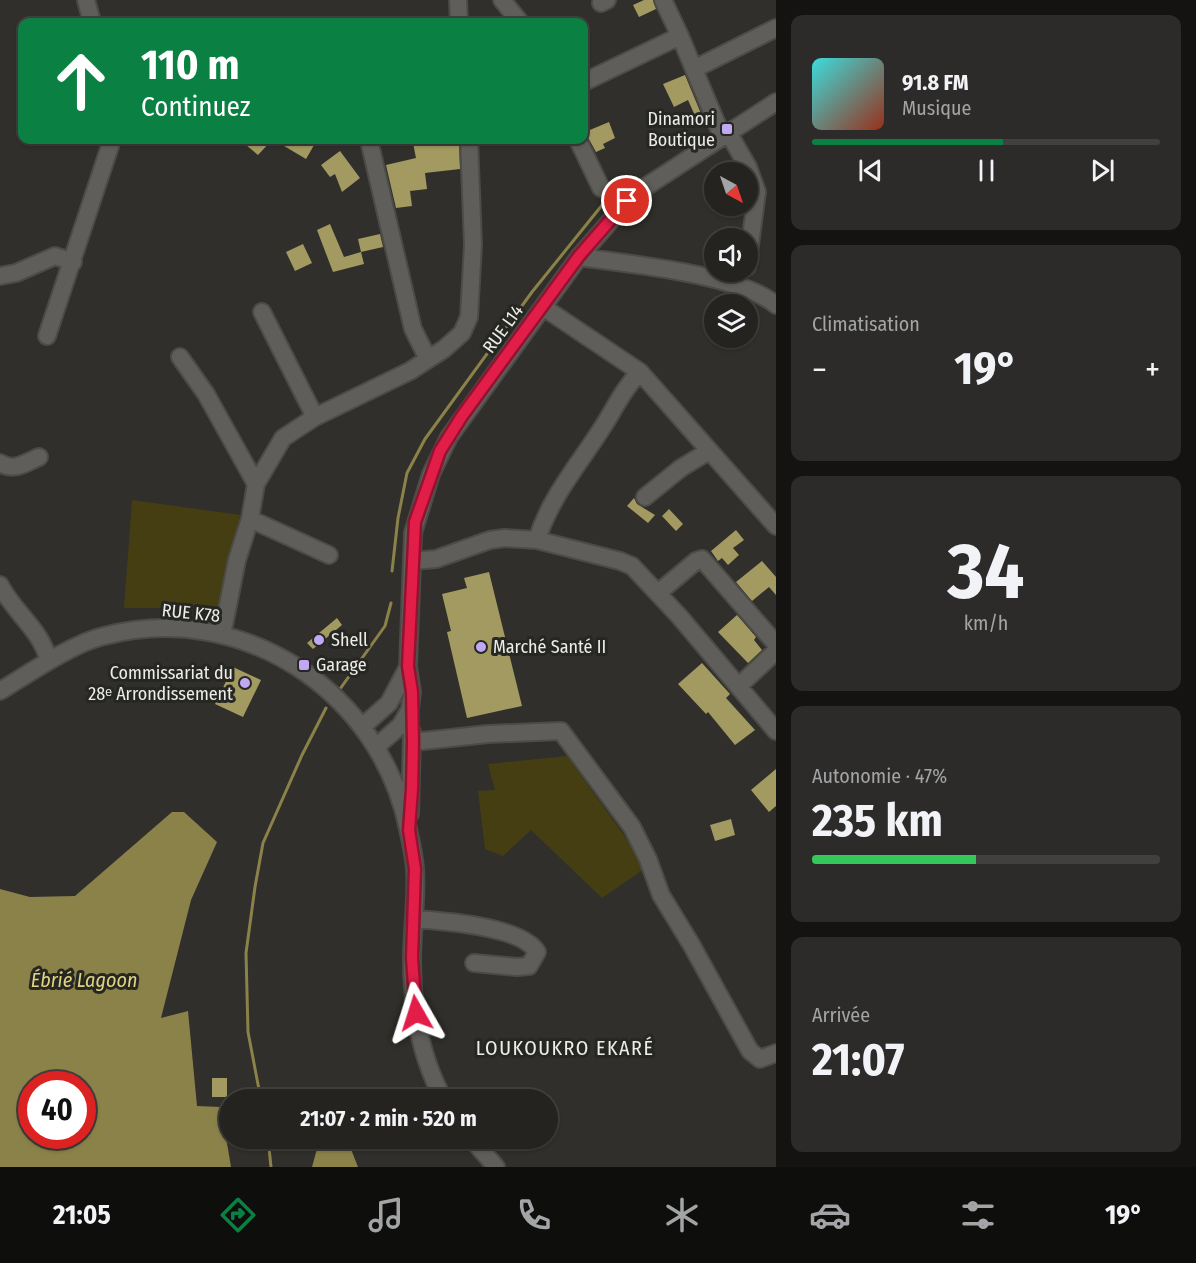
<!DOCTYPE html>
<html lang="fr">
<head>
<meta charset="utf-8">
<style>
  body { margin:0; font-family:"Fira Sans Condensed",sans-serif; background:#2c2b29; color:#f1f3f6; height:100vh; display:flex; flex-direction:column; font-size:22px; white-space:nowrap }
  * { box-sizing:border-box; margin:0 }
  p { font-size:20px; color:#a3a4a5 }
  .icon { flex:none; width:33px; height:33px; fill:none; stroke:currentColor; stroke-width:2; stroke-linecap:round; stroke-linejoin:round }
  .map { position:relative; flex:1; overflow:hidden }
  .panel { display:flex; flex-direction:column; gap:15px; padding:15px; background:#141312; width:420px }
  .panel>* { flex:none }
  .guide { position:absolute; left:18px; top:18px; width:570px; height:126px; border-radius:12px; box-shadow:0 2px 4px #0004,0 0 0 2px #41403e; background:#0b8043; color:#fff; overflow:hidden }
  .needle { width:39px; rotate:140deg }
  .buttons { position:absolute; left:704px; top:162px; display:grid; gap:12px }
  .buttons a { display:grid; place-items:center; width:54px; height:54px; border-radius:50%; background:#242320; box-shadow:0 2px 4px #0004,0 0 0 2px #41403e; font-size:30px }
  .speed { position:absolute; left:18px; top:1071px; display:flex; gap:12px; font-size:30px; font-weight:700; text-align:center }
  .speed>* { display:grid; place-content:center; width:78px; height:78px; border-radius:50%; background:#242320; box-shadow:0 2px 4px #0004,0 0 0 2px #41403e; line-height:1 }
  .speed .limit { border:9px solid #d22; background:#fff; color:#111 }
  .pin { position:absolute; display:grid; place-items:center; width:51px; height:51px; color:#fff; margin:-26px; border:3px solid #fff; border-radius:50%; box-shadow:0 2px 6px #0007 }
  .me { position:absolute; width:66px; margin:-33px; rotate:354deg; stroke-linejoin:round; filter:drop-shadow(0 0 4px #0008) }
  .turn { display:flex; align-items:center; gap:21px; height:126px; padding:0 24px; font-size:27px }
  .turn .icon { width:78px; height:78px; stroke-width:2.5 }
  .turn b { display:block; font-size:42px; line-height:51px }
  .big { font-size:45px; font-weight:700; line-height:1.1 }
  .panel .widget { flex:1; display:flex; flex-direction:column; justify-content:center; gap:9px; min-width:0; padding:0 21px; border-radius:12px; background:#2c2b29 }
  .panel .dial { align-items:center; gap:0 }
  .dial b { font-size:78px; line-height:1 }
  .song { display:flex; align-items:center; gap:18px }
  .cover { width:72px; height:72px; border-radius:9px; background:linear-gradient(135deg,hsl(180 70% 55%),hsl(10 70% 35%)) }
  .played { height:6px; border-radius:3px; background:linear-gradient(90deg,#0b8043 55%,#41403e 55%) }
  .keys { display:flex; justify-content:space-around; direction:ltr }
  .heat { display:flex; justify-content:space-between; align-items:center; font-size:33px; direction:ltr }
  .charge { height:9px; border-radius:4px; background:linear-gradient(90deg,#34c759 47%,#41403e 0) }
  .trip { position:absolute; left:219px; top:1089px; width:339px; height:60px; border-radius:30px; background:#242320; box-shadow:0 2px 4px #0004,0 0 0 2px #41403e; font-weight:700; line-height:60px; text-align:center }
  .menu { display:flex; height:96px; justify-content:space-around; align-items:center; background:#0e0e0d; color:#a3a4a5 }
  .menu .icon { width:42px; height:42px }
  .menu .selected { color:#0b8043 }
  .menu b { font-size:27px; color:#f1f3f6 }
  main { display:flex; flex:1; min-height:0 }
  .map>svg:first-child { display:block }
  .green { fill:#453e13 }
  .water { fill:#8b824a; fill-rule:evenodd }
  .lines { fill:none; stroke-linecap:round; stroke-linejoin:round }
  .stream { stroke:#8b824a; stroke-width:3 }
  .building { fill:#a39a61 }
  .minor-casing { stroke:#4b4b47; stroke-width:20 }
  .minor { stroke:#5f5e5a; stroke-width:16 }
  .route-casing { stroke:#92132f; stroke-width:15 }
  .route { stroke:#e11d48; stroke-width:10 }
  .poi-dot { fill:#c1a8f3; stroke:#262622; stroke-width:2 }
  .labels { text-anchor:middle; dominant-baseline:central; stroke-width:6; stroke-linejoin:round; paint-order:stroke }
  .poi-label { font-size:18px; fill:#ecece9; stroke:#262622; text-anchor:start }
  .street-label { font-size:18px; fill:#ecece9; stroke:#262622 }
  .water-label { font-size:20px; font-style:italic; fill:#e1d47f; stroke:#262622 }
  .neighbourhood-label { font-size:20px; letter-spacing:1.5px; fill:#ecece9; stroke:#262622 }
</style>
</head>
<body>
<main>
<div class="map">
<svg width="776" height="1167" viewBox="0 0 776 1167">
  <rect width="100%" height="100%" fill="#302f2b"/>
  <path class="green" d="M132,500l108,15 -18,93h-98z
    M567,756l80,111 -45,31 -71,-68 -28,26 -18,-7 -7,-58 17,-1 -7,-26z"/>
  <path class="water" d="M172,812h12l33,30 -26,58 -30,118 27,-7 9,95 24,1 10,60h-231v-278l30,8 45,-1zM32,1084h50v52h-50z
    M320,1138l27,1 11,28h-46z"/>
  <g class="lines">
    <path class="stream" d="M392,571l6,-53 9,-45 18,-34 107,-147 75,-93
      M340,689l45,-63 6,-23
      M261,1100l-13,-68 -2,-79 9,-66 8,-44 39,-88 24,-47
      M268,1138l3,29"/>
  </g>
  <path class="building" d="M644,0h9l3,9 -17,8 -6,-12z
    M685,75l17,41 -6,2 -8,-18 -14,7 -11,-23z
    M609,122l6,16 -12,6 2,4 -9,4 -11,-20z
    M240,140h32l-14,15z
    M274,140h43l-11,19z
    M435,140h24l1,29 -35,4 2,16 -17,2 2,15 -16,2 -10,-43 30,-7 -3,-15z
    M340,151l20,27 -18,14 -7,-18 -5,3 -9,-12z
    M330,224l14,33 17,-5 3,12 -31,8 -16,-42z
    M380,234l3,13 -22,5 -3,-13z
    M303,244l9,19 -17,8 -9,-19z
    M634,498l3,6 18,11 -7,8 -21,-17z
    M669,509l14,15 -7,7 -14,-15z
    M736,530l8,10 -11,8 6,7 -11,10 -6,-7 -4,3 -7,-10z
    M762,561l14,16v18l-7,-8 -17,14 -16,-19z
    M489,572l33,134 -55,12 -20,-86 4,-1 -9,-37 25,-6 -3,-10z
    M737,615l19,22 -2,3 8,10 -14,13 -30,-31z
    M337,618l5,7 -29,24 -6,-6z
    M702,663l28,31 -4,4 29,32 -20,15 -27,-33 -2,2 -28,-30z
    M233,667l28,13 -18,37 -28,-13z
    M776,769v37l-7,6 -18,-22z
    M731,819l4,16 -20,6 -5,-16z
    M212,1078h15v19h-15z"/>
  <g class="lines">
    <defs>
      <path id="minor" d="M86,0l6,22
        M458,0l1,22
        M502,0l18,22
        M663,0l17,36
        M601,3l6,-3
        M694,69l82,-41
        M584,82l96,-46 42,100
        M728,132l20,35 9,25 -10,75
        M369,140l44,189 15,30
        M578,140l23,48 25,13
        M579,257c50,7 161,17 197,48
        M0,276l16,-3 39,-17 18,6
        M543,307l97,65 136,154
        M47,336l65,-196
        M180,357l26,37 50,90
        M315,417l95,-46 34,-22 18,-16 7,-16 4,-72 -4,-105
        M0,463c14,9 25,0 39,-6
        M645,497l36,-29 28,-17
        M250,519l79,36
        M537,540c13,-43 43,-77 67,-115 12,-19 20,-37 36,-53
        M412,561l24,-2 54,-19 15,-2 32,2 83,21 12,5 47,50 97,115
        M0,585c15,29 40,43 49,76
        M658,593l38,-32 6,-2 74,85
        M222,635l15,-75 13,-41 6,-35 27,-46 32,-21 -53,-105
        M739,686l37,-35
        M0,691c28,-17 73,-48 104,-55 138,-36 276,55 304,193 3,13 6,27 7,40 2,30 -3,61 -3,91 0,48 8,97 32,140
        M362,727l27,-24 19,-36
        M413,742l75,-8 73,-3 71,96 16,32 13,36 30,49 59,107 10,8 16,-6
        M376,747l25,-22 9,-16 2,-17 -4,-25 5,-134 18,-59 18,-37 130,-180 54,-62 143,-93
        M410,814l2,-82
        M414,919c30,2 107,7 123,33l-8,14 -12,1 -43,-4
        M471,1138l25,29"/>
    </defs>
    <use href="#minor" class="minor-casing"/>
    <use href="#minor" class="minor"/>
  </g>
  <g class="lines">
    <defs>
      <path id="route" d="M416,1013l-4,-55 3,-89 -6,-39 3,-41 1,-47 -1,-50 -4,-26 7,-144 25,-71 22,-35 117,-160 48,-55"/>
    </defs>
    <use href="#route" class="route-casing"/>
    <use href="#route" class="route"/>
  </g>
  <g class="poi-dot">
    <rect x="721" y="123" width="12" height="12" rx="3"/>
    <circle cx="319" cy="640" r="6"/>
    <circle cx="481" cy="647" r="6"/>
    <rect x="298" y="659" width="12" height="12" rx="3"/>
    <circle cx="245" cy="683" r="6"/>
  </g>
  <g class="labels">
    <g class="poi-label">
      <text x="715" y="119" text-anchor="end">Dinamori<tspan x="715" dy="21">Boutique</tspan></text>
      <text x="331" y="640">Shell</text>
      <text x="493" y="647">Marché Santé II</text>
      <text x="316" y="665">Garage</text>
      <text x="233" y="673" text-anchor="end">Commissariat du<tspan x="233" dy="21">28ᵉ Arrondissement</tspan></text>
    </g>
    <g class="street-label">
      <text transform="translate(503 329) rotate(-54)">RUE L14</text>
      <text transform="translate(191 613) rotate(6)">RUE K78</text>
    </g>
    <g class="water-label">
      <text x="84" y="980">Ébrié Lagoon</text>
    </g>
    <g class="neighbourhood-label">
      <text x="565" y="1048">LOUKOUKRO EKARÉ</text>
    </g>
  </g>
</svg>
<div class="buttons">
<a><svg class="needle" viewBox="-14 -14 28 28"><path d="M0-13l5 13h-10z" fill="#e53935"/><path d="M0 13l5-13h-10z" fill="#a3a4a5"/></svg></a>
<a><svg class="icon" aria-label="sound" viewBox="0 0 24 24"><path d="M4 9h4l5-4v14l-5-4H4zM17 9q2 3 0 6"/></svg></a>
<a><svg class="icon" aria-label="layers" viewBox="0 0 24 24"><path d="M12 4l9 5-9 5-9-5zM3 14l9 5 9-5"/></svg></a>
</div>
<div class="speed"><div class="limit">40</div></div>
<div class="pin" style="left:627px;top:201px;background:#d93025"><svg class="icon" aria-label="arrive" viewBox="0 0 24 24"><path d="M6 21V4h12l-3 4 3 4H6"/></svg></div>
<svg class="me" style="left:416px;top:1013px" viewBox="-20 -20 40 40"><path d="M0-17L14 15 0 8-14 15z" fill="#e11d48" stroke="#fff" stroke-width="4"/></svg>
<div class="trip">21:07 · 2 min · 520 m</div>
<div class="guide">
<div class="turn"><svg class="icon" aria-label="ahead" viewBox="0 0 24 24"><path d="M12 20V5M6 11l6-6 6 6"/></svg><div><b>110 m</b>Continuez</div></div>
</div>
</div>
<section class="panel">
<div class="widget">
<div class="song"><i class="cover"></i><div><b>91.8 FM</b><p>Musique</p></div></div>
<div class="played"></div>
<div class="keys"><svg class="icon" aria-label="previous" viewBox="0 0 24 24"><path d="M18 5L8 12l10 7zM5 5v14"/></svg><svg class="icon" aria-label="pause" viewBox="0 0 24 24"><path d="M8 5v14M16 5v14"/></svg><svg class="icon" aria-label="next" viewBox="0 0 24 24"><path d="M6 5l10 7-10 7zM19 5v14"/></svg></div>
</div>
<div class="widget"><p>Climatisation</p>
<div class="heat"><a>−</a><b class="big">19°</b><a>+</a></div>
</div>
<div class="widget dial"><b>34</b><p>km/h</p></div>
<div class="widget"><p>Autonomie · 47%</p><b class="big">235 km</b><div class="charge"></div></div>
<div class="widget"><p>Arrivée</p><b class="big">21:07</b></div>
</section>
</main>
<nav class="menu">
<b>21:05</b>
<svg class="icon selected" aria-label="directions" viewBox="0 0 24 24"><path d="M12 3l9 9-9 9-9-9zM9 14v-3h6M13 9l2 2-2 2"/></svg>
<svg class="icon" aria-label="music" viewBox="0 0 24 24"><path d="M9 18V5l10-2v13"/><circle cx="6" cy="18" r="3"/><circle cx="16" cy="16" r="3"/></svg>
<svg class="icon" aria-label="phone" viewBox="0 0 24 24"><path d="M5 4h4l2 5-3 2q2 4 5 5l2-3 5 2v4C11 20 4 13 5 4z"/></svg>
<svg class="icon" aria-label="climate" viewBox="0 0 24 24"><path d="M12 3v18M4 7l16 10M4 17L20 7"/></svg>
<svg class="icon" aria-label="car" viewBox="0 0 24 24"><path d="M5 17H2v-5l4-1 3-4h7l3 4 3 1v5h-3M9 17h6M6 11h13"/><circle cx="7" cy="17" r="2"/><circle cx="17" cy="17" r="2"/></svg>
<svg class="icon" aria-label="filters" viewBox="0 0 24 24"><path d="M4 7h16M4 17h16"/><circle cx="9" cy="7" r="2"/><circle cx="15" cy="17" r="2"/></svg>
<b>19°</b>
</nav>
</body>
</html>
